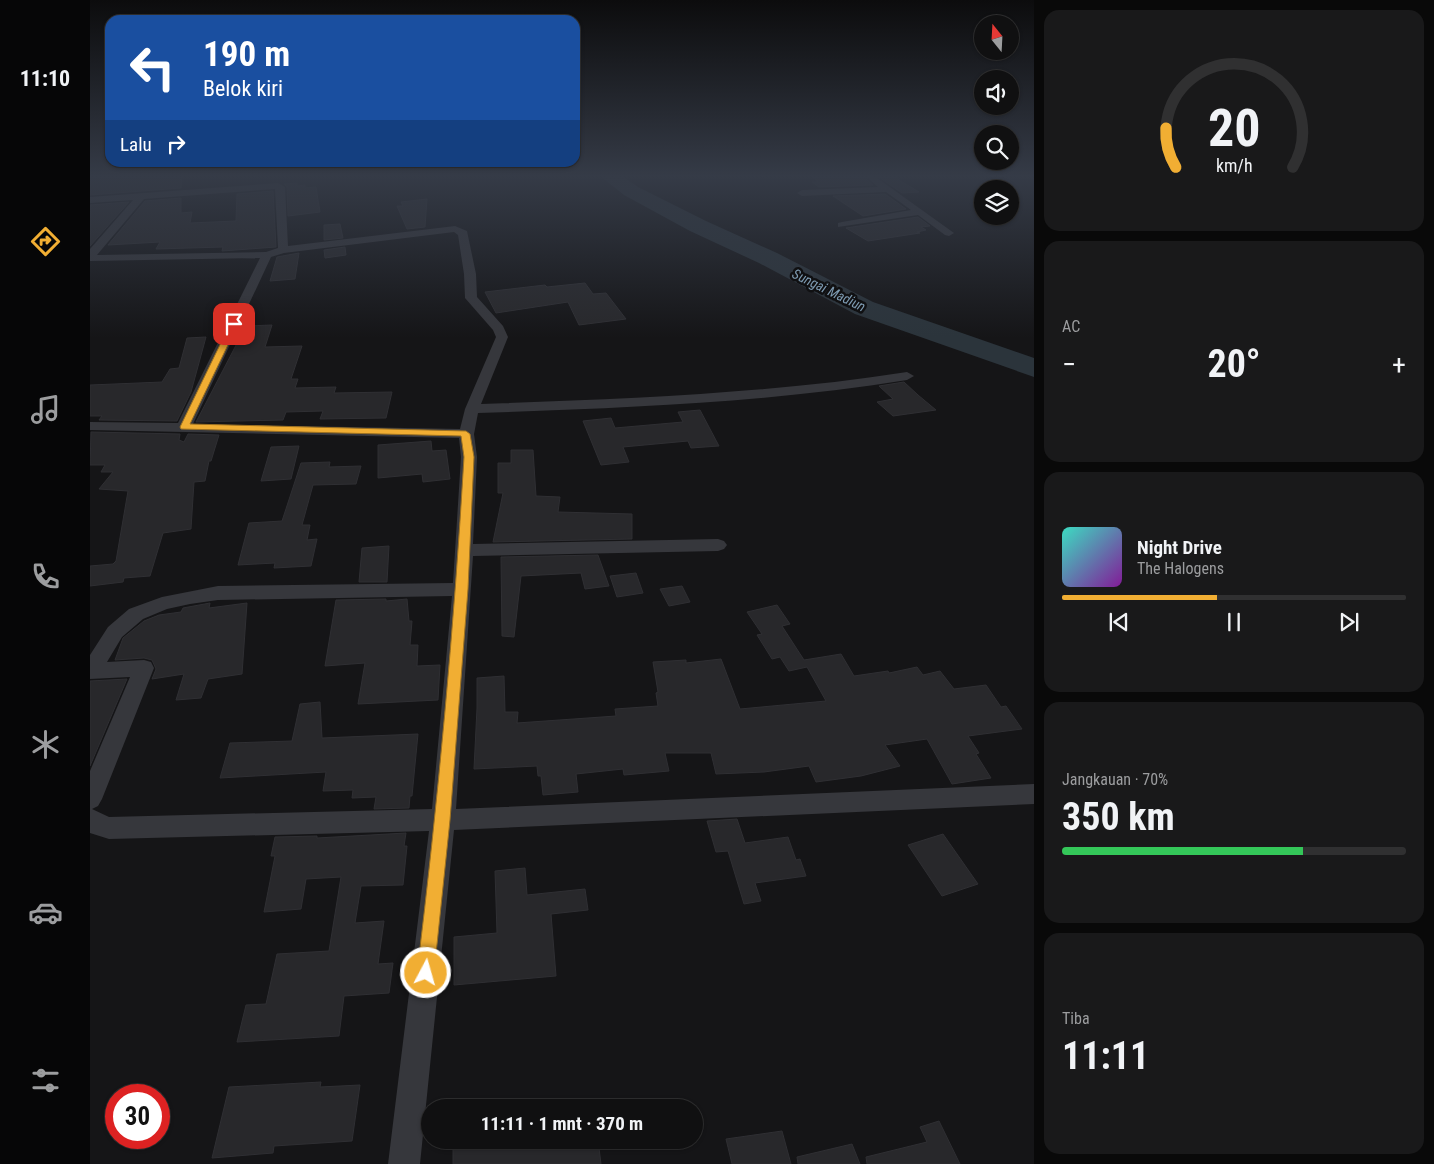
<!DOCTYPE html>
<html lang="id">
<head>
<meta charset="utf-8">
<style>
  body { margin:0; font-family:"Roboto Condensed",sans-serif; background:#19191a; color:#f1f3f6; height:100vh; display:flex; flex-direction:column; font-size:19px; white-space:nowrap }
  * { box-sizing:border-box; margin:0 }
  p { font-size:16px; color:#9c9d9f }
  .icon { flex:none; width:28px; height:28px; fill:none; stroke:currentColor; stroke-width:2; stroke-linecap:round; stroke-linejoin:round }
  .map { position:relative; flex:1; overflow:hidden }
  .side { display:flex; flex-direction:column; gap:10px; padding:10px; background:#090909; width:400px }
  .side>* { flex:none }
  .guide { position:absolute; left:15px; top:15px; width:475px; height:152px; border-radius:15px; box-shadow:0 1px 4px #0004,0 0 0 1px #303031; background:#1a4fa0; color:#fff; overflow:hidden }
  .needle { width:32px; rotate:342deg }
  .buttons { position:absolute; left:884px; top:15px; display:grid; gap:10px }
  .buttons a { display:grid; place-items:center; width:45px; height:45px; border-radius:50%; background:#101011; box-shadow:0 1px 4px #0004,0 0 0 1px #303031; font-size:25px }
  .speed { position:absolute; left:15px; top:1084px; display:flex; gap:10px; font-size:25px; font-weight:700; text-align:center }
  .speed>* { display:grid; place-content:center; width:65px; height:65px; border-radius:50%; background:#101011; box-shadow:0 1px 4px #0004,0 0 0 1px #303031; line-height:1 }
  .speed .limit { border:8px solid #d22; background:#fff; color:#111 }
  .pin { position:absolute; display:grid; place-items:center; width:42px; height:42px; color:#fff; margin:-21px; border-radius:10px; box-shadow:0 2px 8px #0006 }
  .me { position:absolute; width:55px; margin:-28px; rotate:6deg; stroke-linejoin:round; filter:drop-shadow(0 0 4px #0008) }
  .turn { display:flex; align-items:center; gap:18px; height:105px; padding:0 15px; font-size:22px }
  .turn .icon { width:65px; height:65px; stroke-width:2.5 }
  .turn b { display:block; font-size:35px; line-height:42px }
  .then { display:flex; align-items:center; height:48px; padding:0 15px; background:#0003; gap:10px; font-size:19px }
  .big { font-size:38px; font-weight:700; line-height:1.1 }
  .side .card { flex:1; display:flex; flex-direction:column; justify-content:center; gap:8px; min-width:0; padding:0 18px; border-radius:15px; background:#19191a }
  .side .dial { align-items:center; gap:0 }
  .dial svg { height:130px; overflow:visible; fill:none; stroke:#303031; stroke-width:7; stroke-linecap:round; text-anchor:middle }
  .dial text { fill:#f1f3f6; stroke:none }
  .song { display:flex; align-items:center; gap:15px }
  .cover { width:60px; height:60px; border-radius:8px; background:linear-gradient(135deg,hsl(170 70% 55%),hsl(290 70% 35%)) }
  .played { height:5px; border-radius:2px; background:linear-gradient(90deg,#f1ae33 45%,#303031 45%) }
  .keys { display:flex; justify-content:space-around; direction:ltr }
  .heat { display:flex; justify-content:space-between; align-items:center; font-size:28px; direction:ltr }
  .charge { height:8px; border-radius:4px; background:linear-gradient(90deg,#34c759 70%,#303031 0) }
  .trip { position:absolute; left:331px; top:1099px; width:282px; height:50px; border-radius:25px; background:#101011; box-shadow:0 1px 4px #0004,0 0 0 1px #303031; font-weight:700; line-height:50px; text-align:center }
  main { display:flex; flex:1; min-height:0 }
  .tab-bar { display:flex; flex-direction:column; width:90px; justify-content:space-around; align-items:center; background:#060607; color:#9c9d9f }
  .tab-bar .icon { width:35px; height:35px }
  .tab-bar .on { color:#f1ae33 }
  .tab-bar b { font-size:22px; color:#f1f3f6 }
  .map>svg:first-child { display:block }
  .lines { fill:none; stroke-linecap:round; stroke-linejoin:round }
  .river { fill:#2b343b; fill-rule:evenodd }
  .building { fill:#28282b; stroke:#2f2f33 }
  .street { fill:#36373c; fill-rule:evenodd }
  .route { fill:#f1ae33; stroke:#9d7121 }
  .labels { text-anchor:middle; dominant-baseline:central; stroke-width:5; stroke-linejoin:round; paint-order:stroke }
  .far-water-label { font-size:14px; font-style:italic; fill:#7e9bb2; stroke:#101012 }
</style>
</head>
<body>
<main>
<nav class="tab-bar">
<b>11:10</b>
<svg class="icon on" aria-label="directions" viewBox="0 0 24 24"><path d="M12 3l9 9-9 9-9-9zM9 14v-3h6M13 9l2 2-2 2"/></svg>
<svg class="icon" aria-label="music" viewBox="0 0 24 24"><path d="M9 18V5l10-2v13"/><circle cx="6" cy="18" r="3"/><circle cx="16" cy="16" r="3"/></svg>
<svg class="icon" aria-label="phone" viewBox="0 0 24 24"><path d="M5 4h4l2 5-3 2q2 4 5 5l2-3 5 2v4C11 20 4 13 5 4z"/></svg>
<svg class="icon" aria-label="climate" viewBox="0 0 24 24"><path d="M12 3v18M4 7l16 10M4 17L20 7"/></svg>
<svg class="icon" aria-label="car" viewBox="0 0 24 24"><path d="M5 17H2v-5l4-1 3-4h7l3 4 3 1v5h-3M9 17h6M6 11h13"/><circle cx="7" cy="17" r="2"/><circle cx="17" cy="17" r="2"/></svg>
<svg class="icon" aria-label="filters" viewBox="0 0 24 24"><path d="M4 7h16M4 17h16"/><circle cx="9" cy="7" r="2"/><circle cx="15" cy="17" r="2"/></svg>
</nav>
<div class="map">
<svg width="944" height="1164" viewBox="0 0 944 1164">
  <rect width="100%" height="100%" fill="#151517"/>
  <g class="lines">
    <path class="river" d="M509,175h22l17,12 68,34 71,32 96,49 161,56v19l-179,-63 -96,-51 -69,-32 -66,-36z"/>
  </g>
  <path class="building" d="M15,175h77l-1,13 -91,7v-19z
    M721,175h51l11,10 -54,2 -7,-5h6z
    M786,175h15l28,17 -17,1z
    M207,183v3l8,-1v3l11,-1 4,25 -32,4 -1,-29 -3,-3z
    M183,191l3,56 -54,4 1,-4 -67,2 4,-7 -52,3 37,-44 36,-3v15l11,-1 -2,11 46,-2 1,-27z
    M795,194l21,15 -43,7 -30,-20z
    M337,199l-2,28 -18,2 -10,-23h6l-2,-4z
    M39,202l-39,44v-41z
    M828,217l12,9 -9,1 5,3 -9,2 3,1 -52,8 -22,-13z
    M250,224l3,14 -19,2v-15z
    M255,247l1,8 -21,3 -1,-8z
    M209,253l-4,26 -25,2 7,-24z
    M495,283l8,11 13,-1 20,26 -47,6 -11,-23 -72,11 -11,-21 60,-7 2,2z
    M182,325l-7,22 37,-1 -11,33h7l-3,9 41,-1 -2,6 58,-1 -6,26 -66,1 3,-8 -37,1 -3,8 -87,2 50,-96z
    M116,337l-15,55 -14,29 -78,-1 3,-4h-12v-31l72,-3 8,-13 9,-1 8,-30z
    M814,382l14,13 18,15 -43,6 -16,-14 16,-3 -14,-13z
    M610,410l19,36 -28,2 -3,-7 -65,6 6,15 -28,3 -18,-44 28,-3 4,10 68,-6 -5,-10z
    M1,432l89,2 -1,6 5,2 4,-8 31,1 -8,26h-2l-4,20 -11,1 -3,47 -28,4 -13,43 -26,2 -1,4 -33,4v-20l23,-2 3,-3 12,-70 -29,-2 14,-17h-12l4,-7h-15z
    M341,441l1,10 14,-1 4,29 -27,3 -1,-8 -44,4v-33z
    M209,446l-8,33 -30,2 10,-34z
    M421,450h22l3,46 24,1 -2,15 74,2v25l-139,3 10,-49h-5v-30h13z
    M240,462l-1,5 32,-1 -5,18 -43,1 -11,40h8l-3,15 10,-1 -6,27 -37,2 1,-5 -37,2 11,-42 33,-2 19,-58z
    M299,546l-2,36h-28l3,-34z
    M508,555l11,31 -24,3 -4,-16 -60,3 -7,61 -12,-1 -1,-79z
    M546,573l7,20 -26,4 -7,-21z
    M592,586l8,16 -21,4 -9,-17z
    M296,599v2l21,-2 2,22h3l-2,24h8l-1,21 23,-1 -2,35 -80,4 7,-41 -40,3 11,-66z
    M120,603l-1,5 38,-5 -5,71 -34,5 -7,19 -25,2 8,-26 -32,5 4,-10 -4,-9 -8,-2 -29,2 8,-22 21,-17 15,-6 22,-3 2,-4z
    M687,605l13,19 -8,2 22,34 37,-6 13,22 34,-5 1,2 28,-6 6,8 17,-4 14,18 32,-4 15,22 5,-1 16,23 -54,7 11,17 -3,1 15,24 -39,6 -25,-45 -42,6 15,21 -39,10 -45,6 -7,-16 -45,6 -48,2 -5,-21h-46l4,18 -45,4 -1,-6 -47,5 2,18 -35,3 -2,-19h-3l-1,-10 -63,3 3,-61v-30l27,-2 1,36h13l-1,11 99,-7 -1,-7 43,-3 -2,-13 2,-1 -5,-30 33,-2v3l35,-4 19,50 86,-8 -19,-34 -18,4 -9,-14 -8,2 -15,-24 5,-1 -15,-22z
    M37,679l-37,87v-85z
    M230,702l2,36 96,-4 -6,62h-2l-1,12 -35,1 2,-12 -24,1 1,-8 -30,1 3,-19 -106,6 10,-35 62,-2 8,-37z
    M647,819l8,24 43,-6 8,23 4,-1 6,17 -51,7 6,18 -17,3 -16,-53 -12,1 -9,-31z
    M316,833l-2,13h3l-4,39 -42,1 -6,37 29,-2 -6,43 15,-1 -4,30 -45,3 -5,40 -102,6 9,-37 20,-1 11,-50 52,-3 12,-74 -35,2 -5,30 -37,3 11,-56h-4l4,-19 42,-1v2z
    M853,834l35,50 -36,12 -34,-51z
    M435,868l2,27 58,-6 3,21 -37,4 5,62 -102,9v-48l43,-4 -2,-62z
    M231,1082l-1,5 40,-2 -8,56 -78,5 -1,7 -61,5 17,-71z
    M849,1121l21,43h-93l-1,-7 61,-15 -7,-15z
    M692,1131l9,33h-59l-6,-25z
    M363,1140h145l3,24h-148z
    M762,1144l8,20h-62l-1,-7z"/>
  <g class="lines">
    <path class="street" d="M774,175h9l81,58 -5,3 -4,-1 -27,-20 -80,12v-4l4,-1 69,-12 -25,-18 -84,4 -5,-3 5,-3 76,-3z
      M188,183l7,4 3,59 167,-20 12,5 9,43 1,23 26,29 5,11 -27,67c143,-5 285,-10 426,-32l7,4 -7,4c-142,23 -285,28 -429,33l-4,21 3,23 -4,87 245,-5 6,2 3,4 -3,4 -6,2 -245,5 -17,253 578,-25v20l-580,26 -34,334h-32l41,-333 -320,8 -19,-6v-62l40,-94 -40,2v-24l18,-28 21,-18 33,-12 56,-11 235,-3 8,-126 -2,-19 -369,-8v-8l88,1 82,-165 -170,3v-12l43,-49 -43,3v-6zM185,189l3,59 -12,4 -169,3 47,-56zM364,232l4,3 6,39 1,24 28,32 3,7 -31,72 -5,20 -267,-5 78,-167 13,-4zM362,596l-20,213 -323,8 -17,-8 6,-3 4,-7 52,-131 -3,-6 -7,-2 -37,2 15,-25 21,-18 24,-10 23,-5 28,-4z"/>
  </g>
  <linearGradient id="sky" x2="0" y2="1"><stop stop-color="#0c0c0d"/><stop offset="0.52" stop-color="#353b47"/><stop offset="1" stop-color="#353b47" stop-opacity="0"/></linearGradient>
  <rect width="944" height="338" fill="url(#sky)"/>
  <path class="route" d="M144,321l4,3 -48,100 276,7 4,3 4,23 -6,132 -18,231 -16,153 -2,6 -6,2 -6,-2 -3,-6c21,-172 37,-344 47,-516l-3,-21 -280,-7 -1,-2 50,-103z"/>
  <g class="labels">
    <g class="far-water-label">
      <text transform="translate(739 290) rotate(26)">Sungai Madiun</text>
    </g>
  </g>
</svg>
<div class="buttons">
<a><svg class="needle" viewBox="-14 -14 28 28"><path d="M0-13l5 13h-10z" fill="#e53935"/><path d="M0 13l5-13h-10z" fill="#9c9d9f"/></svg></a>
<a><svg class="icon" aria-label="sound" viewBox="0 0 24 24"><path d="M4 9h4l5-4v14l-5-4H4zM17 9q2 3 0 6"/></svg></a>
<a><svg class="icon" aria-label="search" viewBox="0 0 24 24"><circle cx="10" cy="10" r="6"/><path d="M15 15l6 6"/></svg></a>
<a><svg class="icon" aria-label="layers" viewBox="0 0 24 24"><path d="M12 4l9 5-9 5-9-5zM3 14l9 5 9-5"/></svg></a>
</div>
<div class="speed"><div class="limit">30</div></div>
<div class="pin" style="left:144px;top:324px;background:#d93025"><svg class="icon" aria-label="arrive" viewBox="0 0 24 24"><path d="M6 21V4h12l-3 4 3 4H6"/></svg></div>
<svg class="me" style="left:336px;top:973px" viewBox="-20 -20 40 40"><circle r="17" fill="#f1ae33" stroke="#fff" stroke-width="3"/><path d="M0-11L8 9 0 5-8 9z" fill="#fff"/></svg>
<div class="trip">11:11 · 1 mnt · 370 m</div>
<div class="guide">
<div class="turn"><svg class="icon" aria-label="left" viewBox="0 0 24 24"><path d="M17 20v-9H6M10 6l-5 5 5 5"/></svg><div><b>190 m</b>Belok kiri</div></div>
<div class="then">Lalu<svg class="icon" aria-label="right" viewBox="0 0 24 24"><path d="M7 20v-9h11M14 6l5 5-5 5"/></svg></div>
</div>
</div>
<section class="side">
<div class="card dial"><svg viewBox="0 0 100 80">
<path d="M14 69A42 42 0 1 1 86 69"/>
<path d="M14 69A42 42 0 0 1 8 45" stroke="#f1ae33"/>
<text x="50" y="56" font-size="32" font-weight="700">20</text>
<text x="50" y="72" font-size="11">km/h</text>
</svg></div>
<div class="card"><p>AC</p>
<div class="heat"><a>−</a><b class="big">20°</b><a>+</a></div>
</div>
<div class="card">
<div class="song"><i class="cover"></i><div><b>Night Drive</b><p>The Halogens</p></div></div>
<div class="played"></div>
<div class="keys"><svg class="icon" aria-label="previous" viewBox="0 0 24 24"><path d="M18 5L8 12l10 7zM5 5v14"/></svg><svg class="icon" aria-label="pause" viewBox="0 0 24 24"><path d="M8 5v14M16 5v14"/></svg><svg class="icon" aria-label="next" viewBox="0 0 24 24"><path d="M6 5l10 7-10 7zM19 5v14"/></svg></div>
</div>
<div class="card"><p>Jangkauan · 70%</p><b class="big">350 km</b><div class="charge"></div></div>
<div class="card"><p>Tiba</p><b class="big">11:11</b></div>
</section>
</main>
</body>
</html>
